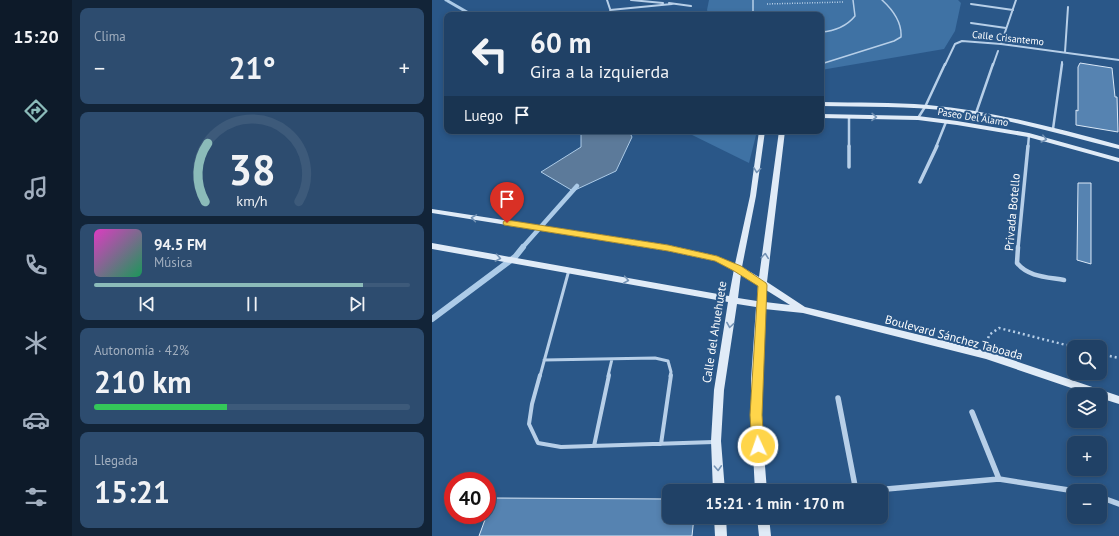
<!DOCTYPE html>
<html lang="es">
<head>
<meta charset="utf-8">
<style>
  body { margin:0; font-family:"PT Sans",sans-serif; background:#2d4c6f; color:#f1f3f6; height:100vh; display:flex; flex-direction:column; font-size:15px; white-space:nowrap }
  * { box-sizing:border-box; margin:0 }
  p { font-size:13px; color:#a2afbf }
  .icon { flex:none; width:22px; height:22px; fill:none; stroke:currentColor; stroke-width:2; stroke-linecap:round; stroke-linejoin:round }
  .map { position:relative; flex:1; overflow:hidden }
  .details { display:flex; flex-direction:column; gap:8px; padding:8px; background:#122438; width:360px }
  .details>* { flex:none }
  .hud { position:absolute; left:12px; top:12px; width:380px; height:122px; border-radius:8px; box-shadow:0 2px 6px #0003,0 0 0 1px #3d5a7a; background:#204166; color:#f1f3f6; overflow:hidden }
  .buttons { position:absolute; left:635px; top:340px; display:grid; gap:8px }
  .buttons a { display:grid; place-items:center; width:40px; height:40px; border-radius:8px; background:#204166; box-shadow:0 2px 6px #0003,0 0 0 1px #3d5a7a; font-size:20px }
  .speed { position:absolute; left:12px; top:472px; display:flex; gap:8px; font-size:20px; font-weight:700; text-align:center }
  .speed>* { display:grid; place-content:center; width:52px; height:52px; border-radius:50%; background:#204166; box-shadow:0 2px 6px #0003,0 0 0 1px #3d5a7a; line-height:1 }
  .speed .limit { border:6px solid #d22; background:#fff; color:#111 }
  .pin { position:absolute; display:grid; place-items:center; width:34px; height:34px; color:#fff; margin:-41px -17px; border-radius:50% 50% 50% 0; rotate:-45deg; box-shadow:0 0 4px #0007 }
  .pin .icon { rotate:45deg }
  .me { position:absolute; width:44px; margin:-22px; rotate:357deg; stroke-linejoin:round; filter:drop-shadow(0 0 3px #0008) }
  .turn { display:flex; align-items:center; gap:14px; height:84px; padding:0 20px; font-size:18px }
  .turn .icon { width:52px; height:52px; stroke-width:2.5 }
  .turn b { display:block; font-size:28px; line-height:34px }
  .then { display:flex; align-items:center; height:38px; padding:0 20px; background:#0003; gap:8px; font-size:15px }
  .big { font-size:30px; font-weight:800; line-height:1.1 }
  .details .tile { flex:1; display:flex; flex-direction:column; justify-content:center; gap:6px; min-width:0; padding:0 14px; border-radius:8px; background:#2d4c6f }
  .details .dial { align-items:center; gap:0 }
  .dial svg { height:104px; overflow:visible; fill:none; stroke:#3d5a7a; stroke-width:7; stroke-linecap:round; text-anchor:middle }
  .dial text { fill:#f1f3f6; stroke:none }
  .song { display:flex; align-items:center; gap:12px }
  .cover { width:48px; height:48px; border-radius:6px; background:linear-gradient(135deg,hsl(310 70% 55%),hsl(150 70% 35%)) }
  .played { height:4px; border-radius:2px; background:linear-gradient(90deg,#8bbbb9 85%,#3d5a7a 85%) }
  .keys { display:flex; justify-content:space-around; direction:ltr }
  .heat { display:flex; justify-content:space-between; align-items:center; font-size:22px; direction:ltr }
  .charge { height:6px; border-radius:3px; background:linear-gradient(90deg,#34c759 42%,#3d5a7a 0) }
  .trip { position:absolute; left:230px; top:484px; width:226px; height:40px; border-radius:8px; background:#204166; box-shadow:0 2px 6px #0003,0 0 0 1px #3d5a7a; font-weight:800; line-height:40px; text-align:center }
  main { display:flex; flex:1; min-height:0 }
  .dock { display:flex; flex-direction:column; width:72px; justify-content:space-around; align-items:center; background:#0d1a29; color:#a2afbf }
  .dock .icon { width:28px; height:28px }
  .dock .current { color:#8bbbb9 }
  .dock b { font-size:18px; color:#f1f3f6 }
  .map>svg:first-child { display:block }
  .green { fill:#3f72a4 }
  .water { fill:#5c7a9a; stroke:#accbe8 }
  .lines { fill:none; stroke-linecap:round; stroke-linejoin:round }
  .stream-far2 { stroke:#accbe8; stroke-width:3 }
  .stream-far1 { stroke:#accbe8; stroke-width:4.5 }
  .stream { stroke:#accbe8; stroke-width:6 }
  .building { fill:#5683b1; stroke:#dae8f7 }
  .path-far1 { stroke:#b7cfe8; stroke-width:1.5; stroke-dasharray:1 1.5; stroke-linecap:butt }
  .path { stroke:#b7cfe8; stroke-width:2.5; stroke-dasharray:2 3; stroke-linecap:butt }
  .lane-far2 { stroke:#b7cfe8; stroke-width:1.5 }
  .lane-far1 { stroke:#b7cfe8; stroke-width:3 }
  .lane { stroke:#b7cfe8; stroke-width:4 }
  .street-far4 { stroke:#b7cfe8; stroke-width:2 }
  .street-far3 { stroke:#b7cfe8; stroke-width:2.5 }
  .street-far2 { stroke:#b7cfe8; stroke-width:3.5 }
  .street-far1 { stroke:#b7cfe8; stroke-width:4.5 }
  .street { stroke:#b7cfe8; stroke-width:5.5 }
  .secondary { fill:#e0ebf7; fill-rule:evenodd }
  .oneway { stroke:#7392b4 }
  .route { fill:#ffd54a; stroke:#a68a30 }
  .labels { text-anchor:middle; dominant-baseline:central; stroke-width:4; stroke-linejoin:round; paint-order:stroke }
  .far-street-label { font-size:10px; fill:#fff; stroke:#2a5788 }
  .street-label { font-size:12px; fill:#fff; stroke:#2a5788 }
</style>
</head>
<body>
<main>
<nav class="dock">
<b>15:20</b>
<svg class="icon current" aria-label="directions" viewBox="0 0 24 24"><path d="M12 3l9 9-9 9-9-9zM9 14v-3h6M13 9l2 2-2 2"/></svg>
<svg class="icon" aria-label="music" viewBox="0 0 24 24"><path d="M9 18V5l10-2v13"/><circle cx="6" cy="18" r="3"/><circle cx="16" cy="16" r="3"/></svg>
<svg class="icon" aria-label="phone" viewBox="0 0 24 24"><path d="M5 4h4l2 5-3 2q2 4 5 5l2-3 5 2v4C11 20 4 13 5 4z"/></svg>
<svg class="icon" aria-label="climate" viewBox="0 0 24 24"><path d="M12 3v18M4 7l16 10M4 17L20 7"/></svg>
<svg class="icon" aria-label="car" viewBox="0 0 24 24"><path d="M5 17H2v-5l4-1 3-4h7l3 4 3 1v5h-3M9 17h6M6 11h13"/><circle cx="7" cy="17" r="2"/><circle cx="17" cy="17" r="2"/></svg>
<svg class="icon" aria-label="filters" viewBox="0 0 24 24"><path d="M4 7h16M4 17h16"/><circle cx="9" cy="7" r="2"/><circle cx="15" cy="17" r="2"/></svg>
</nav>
<section class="details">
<div class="tile"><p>Clima</p>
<div class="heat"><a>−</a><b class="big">21°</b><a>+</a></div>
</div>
<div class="tile dial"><svg viewBox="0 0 100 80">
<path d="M14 69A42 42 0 1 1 86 69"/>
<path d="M14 69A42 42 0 0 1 16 24" stroke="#8bbbb9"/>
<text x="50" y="56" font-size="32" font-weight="700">38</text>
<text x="50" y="72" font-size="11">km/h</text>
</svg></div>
<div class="tile">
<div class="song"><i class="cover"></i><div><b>94.5 FM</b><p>Música</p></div></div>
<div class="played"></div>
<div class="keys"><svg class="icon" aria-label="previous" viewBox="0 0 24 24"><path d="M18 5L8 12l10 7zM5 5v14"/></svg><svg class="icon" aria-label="pause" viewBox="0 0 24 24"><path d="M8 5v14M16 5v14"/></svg><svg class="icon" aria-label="next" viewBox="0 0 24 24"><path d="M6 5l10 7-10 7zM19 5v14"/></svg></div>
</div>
<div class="tile"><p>Autonomía · 42%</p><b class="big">210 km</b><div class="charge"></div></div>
<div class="tile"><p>Llegada</p><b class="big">15:21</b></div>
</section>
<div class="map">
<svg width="687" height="536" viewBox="0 0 687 536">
  <rect width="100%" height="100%" fill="#2a5788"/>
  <path class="green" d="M277,0h249l3,3 -6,28 -11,18 -123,21v-55h-112l-2,-5z
    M252,131h73l-8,32z"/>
  <path class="water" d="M149,131h48l3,6 -16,34 -43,20 -32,-19 40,-25z"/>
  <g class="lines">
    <path class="stream-far2" d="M14,0l26,15"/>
    <path class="stream-far1" d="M90,248l55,-62"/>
    <path class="stream" d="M0,319l83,-62 8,-10"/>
  </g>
  <path class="building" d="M648,63l32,5 3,29h2l1,35 -42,-7v-15l2,1v-44z
    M646,183h13v81l-14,-4z
    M61,498l176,1v18h25l-2,19h-213z"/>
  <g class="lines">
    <path class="path-far1" d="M335,4l77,-2"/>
    <path class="path" d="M555,343l2,-8 10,-7 75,19
      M668,354l19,4"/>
    <path class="lane-far2" d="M321,0v15
      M389,32c14,-1 25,-5 34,-16l-2,-16
      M389,64l73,-23 7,-4c1,-15 -8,-27 -19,-37"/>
    <path class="lane-far1" d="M112,360l111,-2 13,3 3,11 -1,4
      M108,376l29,-106
      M176,376l4,-17"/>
    <path class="lane" d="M108,375l-8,29 -3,20 9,19 23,4 153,-5
      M229,444l10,-69
      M162,446l15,-71"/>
    <path class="street-far4" d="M175,0l5,15
      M199,0l32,3
      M237,3l22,3
      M539,4l42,6
      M178,10l62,-6
      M539,23l35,5
      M569,44l15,-44
      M633,52l3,-45
      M513,65l10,-21 7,-3 39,3 118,16
      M561,65l5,-14
      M630,65v-3"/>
    <path class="street-far3" d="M544,113l17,-49
      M417,117v30
      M486,118l7,-11 20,-43
      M621,129l9,-65
      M504,147l10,-25
      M596,147l1,-12"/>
    <path class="street-far2" d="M417,146v21
      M488,182l17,-36
      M586,248l10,-102"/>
    <path class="street-far1" d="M586,247l-1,16c11,14 30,14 47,17"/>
    <path class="street" d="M406,398l18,93
      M540,412l27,67
      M432,491l135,-12 76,12
      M668,497l19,7"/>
    <path class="secondary" d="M389,102c36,1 71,0 107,3 65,6 128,23 191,40v4c-55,-14 -110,-30 -167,-38 -43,-5 -87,-4 -131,-5z
      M389,114l97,2 39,5 72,12 90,25v4l-91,-25 -71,-12 -39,-5 -97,-2z
      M327,131h6l-9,65 -14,71 17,10 20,-146h6l-18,151 38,25 181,44 133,45v8l-19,-6v-3h-8l-106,-36 -183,-46 -39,-4 -3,70v36l6,76h-12l-4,-76v-36l5,-72 -19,-3 -13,86 -3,51 4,50h-12l-2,-50 3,-51 14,-88 -296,-53v-6l297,53 5,-27 -19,-8 -47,-10 -236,-38v-4l236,36 49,11 18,8 15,-68zM309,274l17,11 -1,16 -19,-3zM334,290l24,15 -25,-3z
      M282,517h12l1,19h-12z
      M325,517h12l2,19h-12z"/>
  </g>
  <defs><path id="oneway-chevron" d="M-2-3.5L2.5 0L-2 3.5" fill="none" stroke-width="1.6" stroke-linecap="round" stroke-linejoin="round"/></defs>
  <g class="oneway">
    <use href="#oneway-chevron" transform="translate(442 117) rotate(1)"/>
    <use href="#oneway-chevron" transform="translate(612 139) rotate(14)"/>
    <use href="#oneway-chevron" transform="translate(325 170) rotate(98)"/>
    <use href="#oneway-chevron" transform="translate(42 218) rotate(-171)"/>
    <use href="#oneway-chevron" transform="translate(333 256) rotate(-84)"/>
    <use href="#oneway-chevron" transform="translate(66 258) rotate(10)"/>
    <use href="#oneway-chevron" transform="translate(194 280) rotate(10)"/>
    <use href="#oneway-chevron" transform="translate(298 325) rotate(99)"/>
    <use href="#oneway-chevron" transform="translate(286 468) rotate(87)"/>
  </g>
  <path class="route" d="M75,220l161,25 49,11 24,10 25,17 1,2 -5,130 2,31 -2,4 -4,1 -4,-1 -2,-4 -2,-31 8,-129 -24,-15 -19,-10 -47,-10 -164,-26 -1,-2 1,-2z"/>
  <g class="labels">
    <g class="far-street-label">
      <text transform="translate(576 38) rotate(6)">Calle Crisantemo</text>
      <text transform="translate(541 117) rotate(9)">Paseo Del Álamo</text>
    </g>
    <g class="street-label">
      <text transform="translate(580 212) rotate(-85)">Privada Botello</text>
      <text transform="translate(282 332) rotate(-81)">Calle del Ahuehuete</text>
      <text transform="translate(522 337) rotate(15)">Boulevard Sánchez Taboada</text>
    </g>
  </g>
</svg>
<div class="buttons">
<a><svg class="icon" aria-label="search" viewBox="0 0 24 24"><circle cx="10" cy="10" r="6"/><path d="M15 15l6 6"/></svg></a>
<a><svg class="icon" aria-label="layers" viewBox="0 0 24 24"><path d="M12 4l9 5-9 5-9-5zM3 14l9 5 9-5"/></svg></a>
<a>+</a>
<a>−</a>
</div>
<div class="speed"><div class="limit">40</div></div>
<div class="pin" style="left:75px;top:223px;background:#d93025"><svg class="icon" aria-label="arrive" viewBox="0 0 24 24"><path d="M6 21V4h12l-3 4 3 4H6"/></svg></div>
<svg class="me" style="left:326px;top:446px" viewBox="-20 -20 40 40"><circle r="17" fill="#ffd54a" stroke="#fff" stroke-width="3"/><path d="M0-11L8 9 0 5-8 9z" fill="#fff"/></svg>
<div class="trip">15:21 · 1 min · 170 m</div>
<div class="hud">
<div class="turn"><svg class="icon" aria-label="left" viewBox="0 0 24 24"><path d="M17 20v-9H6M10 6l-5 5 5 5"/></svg><div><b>60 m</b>Gira a la izquierda</div></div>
<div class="then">Luego<svg class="icon" aria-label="arrive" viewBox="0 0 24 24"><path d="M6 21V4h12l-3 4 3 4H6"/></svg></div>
</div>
</div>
</main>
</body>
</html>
